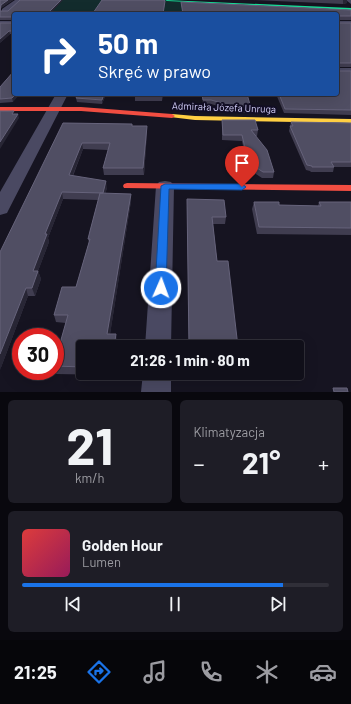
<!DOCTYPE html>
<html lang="pl">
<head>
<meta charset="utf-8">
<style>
  body { margin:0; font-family:Barlow,sans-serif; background:#1e1d26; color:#f1f3f6; height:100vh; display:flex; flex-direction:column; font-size:15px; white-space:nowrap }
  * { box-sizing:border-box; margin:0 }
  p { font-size:13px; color:#9c9ca2 }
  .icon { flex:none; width:22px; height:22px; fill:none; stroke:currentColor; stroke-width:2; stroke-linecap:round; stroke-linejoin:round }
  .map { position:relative; height:392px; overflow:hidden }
  .panel { display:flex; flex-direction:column; gap:8px; padding:8px; background:#09080e; flex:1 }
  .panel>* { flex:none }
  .banner { position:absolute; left:12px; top:12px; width:327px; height:84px; border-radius:4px; box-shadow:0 4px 16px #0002,0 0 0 1px #302f38; background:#1a4fa0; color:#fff; overflow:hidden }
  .speed { position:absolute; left:12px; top:328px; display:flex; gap:8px; font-size:20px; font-weight:700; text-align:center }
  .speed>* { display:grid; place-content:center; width:52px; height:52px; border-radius:50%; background:#100f19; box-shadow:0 4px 16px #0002,0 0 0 1px #302f38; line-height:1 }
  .speed .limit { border:6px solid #d22; background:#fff; color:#111 }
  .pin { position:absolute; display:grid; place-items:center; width:34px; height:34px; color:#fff; margin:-41px -17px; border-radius:50% 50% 50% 0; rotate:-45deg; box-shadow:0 0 4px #0007 }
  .pin .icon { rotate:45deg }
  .me { position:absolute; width:44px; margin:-22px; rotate:2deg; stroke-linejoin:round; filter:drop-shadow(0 0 3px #0008) }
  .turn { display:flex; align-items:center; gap:14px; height:84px; padding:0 20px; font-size:18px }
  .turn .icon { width:52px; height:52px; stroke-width:2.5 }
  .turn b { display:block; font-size:28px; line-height:34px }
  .big { font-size:30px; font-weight:700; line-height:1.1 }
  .panel .widget { flex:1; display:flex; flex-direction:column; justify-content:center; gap:6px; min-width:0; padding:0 14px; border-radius:6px; background:#1e1d26 }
  .panel .dial { align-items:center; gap:0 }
  .dial b { font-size:52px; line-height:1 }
  .song { display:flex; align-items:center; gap:12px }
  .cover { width:48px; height:48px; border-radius:6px; background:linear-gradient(135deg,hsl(0 70% 55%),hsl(330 70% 35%)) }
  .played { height:4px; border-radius:2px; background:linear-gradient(90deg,#1a73e8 85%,#302f38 85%) }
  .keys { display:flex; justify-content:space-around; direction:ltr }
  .heat { display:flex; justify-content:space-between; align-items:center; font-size:22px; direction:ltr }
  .panel .tiles { flex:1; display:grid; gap:8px; grid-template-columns:1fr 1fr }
  .widget:last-child { grid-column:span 2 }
  .trip { position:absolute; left:76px; top:340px; width:228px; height:40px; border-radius:4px; background:#100f19; box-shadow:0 4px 16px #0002,0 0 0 1px #302f38; font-weight:700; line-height:40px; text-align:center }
  .menu { display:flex; height:64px; justify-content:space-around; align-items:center; background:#06060a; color:#9c9ca2 }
  .menu .icon { width:28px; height:28px }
  .menu .active { color:#1a73e8 }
  .menu b { font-size:18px; color:#f1f3f6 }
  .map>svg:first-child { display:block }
  .green { fill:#132c2d }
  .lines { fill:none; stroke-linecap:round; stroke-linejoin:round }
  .street { fill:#4a4962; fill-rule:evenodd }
  .fast { fill:#16e098; fill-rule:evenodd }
  .slow { fill:#ffcf43; fill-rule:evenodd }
  .jam { fill:#f24e42; fill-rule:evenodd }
  .wall { fill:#403d50 }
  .shaded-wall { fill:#282635 }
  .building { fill:#504e63; stroke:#66637b }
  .route { fill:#1a73e8; stroke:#114b97 }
  .labels { text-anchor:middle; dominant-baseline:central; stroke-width:4; stroke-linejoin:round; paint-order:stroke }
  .far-street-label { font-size:10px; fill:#d9d4ff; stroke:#130f26 }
</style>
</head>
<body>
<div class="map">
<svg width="351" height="392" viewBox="0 0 351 392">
  <rect width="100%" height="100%" fill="#161421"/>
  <path class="green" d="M58,0h98l195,10v3l-303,-1z"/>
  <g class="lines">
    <path class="street" d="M15,0h7l-14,13h-6v-4z
      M346,0h5v4z
      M0,21h14v4h-14z
      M337,21h14v4h-14z
      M337,68h14v6h-14z
      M56,94h12l-59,115 -2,4 -7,2v-23z
      M165,181l6,1 3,4 -3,161h-26l11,-161 3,-4z
      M143,373h28v19h-30z"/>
    <path class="fast" d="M165,0l186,8v2l-184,-9z"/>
    <path class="slow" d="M172,114l23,2 156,3v4l-156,-3 -25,-3v-2z"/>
    <path class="jam" d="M0,107h81l91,7 3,2 -3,2 -91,-7h-81z
      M127,183l224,2v6l-227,-3 -1,-2 1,-2z"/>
  </g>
  <path class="wall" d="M0,0h13l-12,8v3l50,2h42l72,-10 -2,11h-149v6h-14z
    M253,0h94v3l-4,1z
    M181,2l170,8v10h-14v-6h-154z
    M14,21v13h-4l-10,9 13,-20z
    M337,23h14v44h-14z
    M14,71l-1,31 -13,1v-16z
    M351,71v44l-67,-2 -8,-19h61z
    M78,94h28l-4,10 -25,-2 -1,-4z
    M135,94h28l-1,7h-27z
    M202,94h45l4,14v5l-29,-1v-5l-11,-3h-8z
    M222,120l36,10 -1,6h-2l19,36 -1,6h-11l-9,-6h-5l-6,-31 -20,-1z
    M291,122l60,1v44h-17l-1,5h-22l-1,-1 -4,-1 -17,-39z
    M63,123l69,1v2l15,6 -3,43h-40l-1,-7 5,-18 -25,-1 -10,27 34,12 -2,5 26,8 -21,133 7,7 -1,6h-33v26h29v2l-56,-1 -1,-3v-10l11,-38 -10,-1 -2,-7 22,-28 13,-45 -1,-3 10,-39 -35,-1 -15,39 1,4 -11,29 3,8 -6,17h-7l-28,74z
    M254,202l25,3 39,1 1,-4h32v33l-94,-1 -5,-25z
    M187,207l39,10 -1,7h-12l4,37 21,86h-49z
    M189,373h51l-1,4h-50z"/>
  <path class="shaded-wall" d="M8,0h5l-12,8v6l-1,-3 1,-6z
    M61,0h2l-13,14 -2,-1z
    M343,0h4v3l-4,1z
    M9,31l1,3 -10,9v-4z
    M16,94h4l-7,8 -1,-4z
    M104,94h2l-4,10v-4z
    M18,114l1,4 -19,31v-7z
    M147,126v6l-3,43 -1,-7z
    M82,143l1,6 -13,33 -1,-7z
    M106,181l1,7 -3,12 -1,-7z
    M62,192l1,7 -15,39 1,4 -14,37 -2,-8 12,-37z
    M131,194v7l-22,140 -2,-7z
    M38,271l3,8 -6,17 -3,-8z
    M26,288l2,8 -28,74v-16z
    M116,334l1,7 -1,6h-2z"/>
  <path class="building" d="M0,0h8l-7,5 -1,6h8l12,-11h41l-13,13h45l9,-13h62l1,1 -2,13h-149v3h-14z
    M181,2l170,8v6h-13l-1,1v-3h-154z
    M14,21v10h-5l-9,8v-16h13z
    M337,23h14v40h-14z
    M14,71v23h2l-4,4 -12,1v-12z
    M337,71h14v39l-66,-1 -6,-15h58z
    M78,94h26l-2,6 -26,-2z
    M135,94h28l-1,2h-27z
    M202,94h45l4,14h-29v-5l-11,-3h-8z
    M0,111h14l-2,3h6l-18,28z
    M222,120h33l3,10h-7l16,20 7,22h-11l-9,-6h-5l-7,-31h-19z
    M291,122l60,1v39h-20l3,5h-22v-1l-5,-1 -17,-39h3z
    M63,123l69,1v2h15l-4,42h-40l7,-25h-28l-13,32 37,6 -3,12 -41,-1 -17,42h2l-14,37h5l-6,17h-6l-26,66v-102z
    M100,193l31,1 -24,140h9l-2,13h-31v20l-28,-1v-5l13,-46h-14l8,-28h14l14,-48h-2l2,-8z
    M187,199l37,1 2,17h-14l5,44h11l10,86h-49z
    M254,202h25v3l42,1 -2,-4h32v26l-92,-1z
    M333,388h14l1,4h-14z"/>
  <path class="route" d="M165,184h77l4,3 -4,3 -73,-1 -3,99 -1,3 -4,2 -5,-2 -1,-3 6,-102z"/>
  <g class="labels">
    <g class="far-street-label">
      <text transform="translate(224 107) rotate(2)">Admirała Józefa Unruga</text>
    </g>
  </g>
</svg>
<div class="speed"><div class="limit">30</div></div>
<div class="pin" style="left:242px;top:187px;background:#d93025"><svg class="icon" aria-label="arrive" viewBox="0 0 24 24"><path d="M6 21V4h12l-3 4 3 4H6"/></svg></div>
<svg class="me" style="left:161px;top:288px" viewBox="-20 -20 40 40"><circle r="17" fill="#1a73e8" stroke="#fff" stroke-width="3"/><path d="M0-11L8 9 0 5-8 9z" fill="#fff"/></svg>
<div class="trip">21:26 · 1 min · 80 m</div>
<div class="banner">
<div class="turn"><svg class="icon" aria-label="right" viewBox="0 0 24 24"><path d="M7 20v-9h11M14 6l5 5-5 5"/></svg><div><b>50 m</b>Skręć w prawo</div></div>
</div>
</div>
<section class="panel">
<div class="tiles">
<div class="widget dial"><b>21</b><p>km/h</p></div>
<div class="widget"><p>Klimatyzacja</p>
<div class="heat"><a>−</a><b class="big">21°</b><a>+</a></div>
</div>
<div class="widget">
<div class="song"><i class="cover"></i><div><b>Golden Hour</b><p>Lumen</p></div></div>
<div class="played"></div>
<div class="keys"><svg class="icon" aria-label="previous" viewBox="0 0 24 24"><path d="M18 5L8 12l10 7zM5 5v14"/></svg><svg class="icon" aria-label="pause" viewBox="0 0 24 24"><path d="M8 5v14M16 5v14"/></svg><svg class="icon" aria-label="next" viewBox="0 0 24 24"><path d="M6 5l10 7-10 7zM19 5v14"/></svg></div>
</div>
</div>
</section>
<nav class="menu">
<b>21:25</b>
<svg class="icon active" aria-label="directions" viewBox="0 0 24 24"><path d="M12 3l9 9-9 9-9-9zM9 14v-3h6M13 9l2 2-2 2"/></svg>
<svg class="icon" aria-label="music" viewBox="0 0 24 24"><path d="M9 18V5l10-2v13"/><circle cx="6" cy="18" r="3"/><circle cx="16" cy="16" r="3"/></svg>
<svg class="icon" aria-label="phone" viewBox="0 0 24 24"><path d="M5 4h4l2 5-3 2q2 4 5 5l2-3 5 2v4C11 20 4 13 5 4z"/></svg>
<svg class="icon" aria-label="climate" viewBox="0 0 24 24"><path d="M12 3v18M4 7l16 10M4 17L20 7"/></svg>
<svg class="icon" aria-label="car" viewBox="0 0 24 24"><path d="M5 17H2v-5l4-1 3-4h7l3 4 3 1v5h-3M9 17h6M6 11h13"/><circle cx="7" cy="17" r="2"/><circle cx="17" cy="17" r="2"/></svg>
</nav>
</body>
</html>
